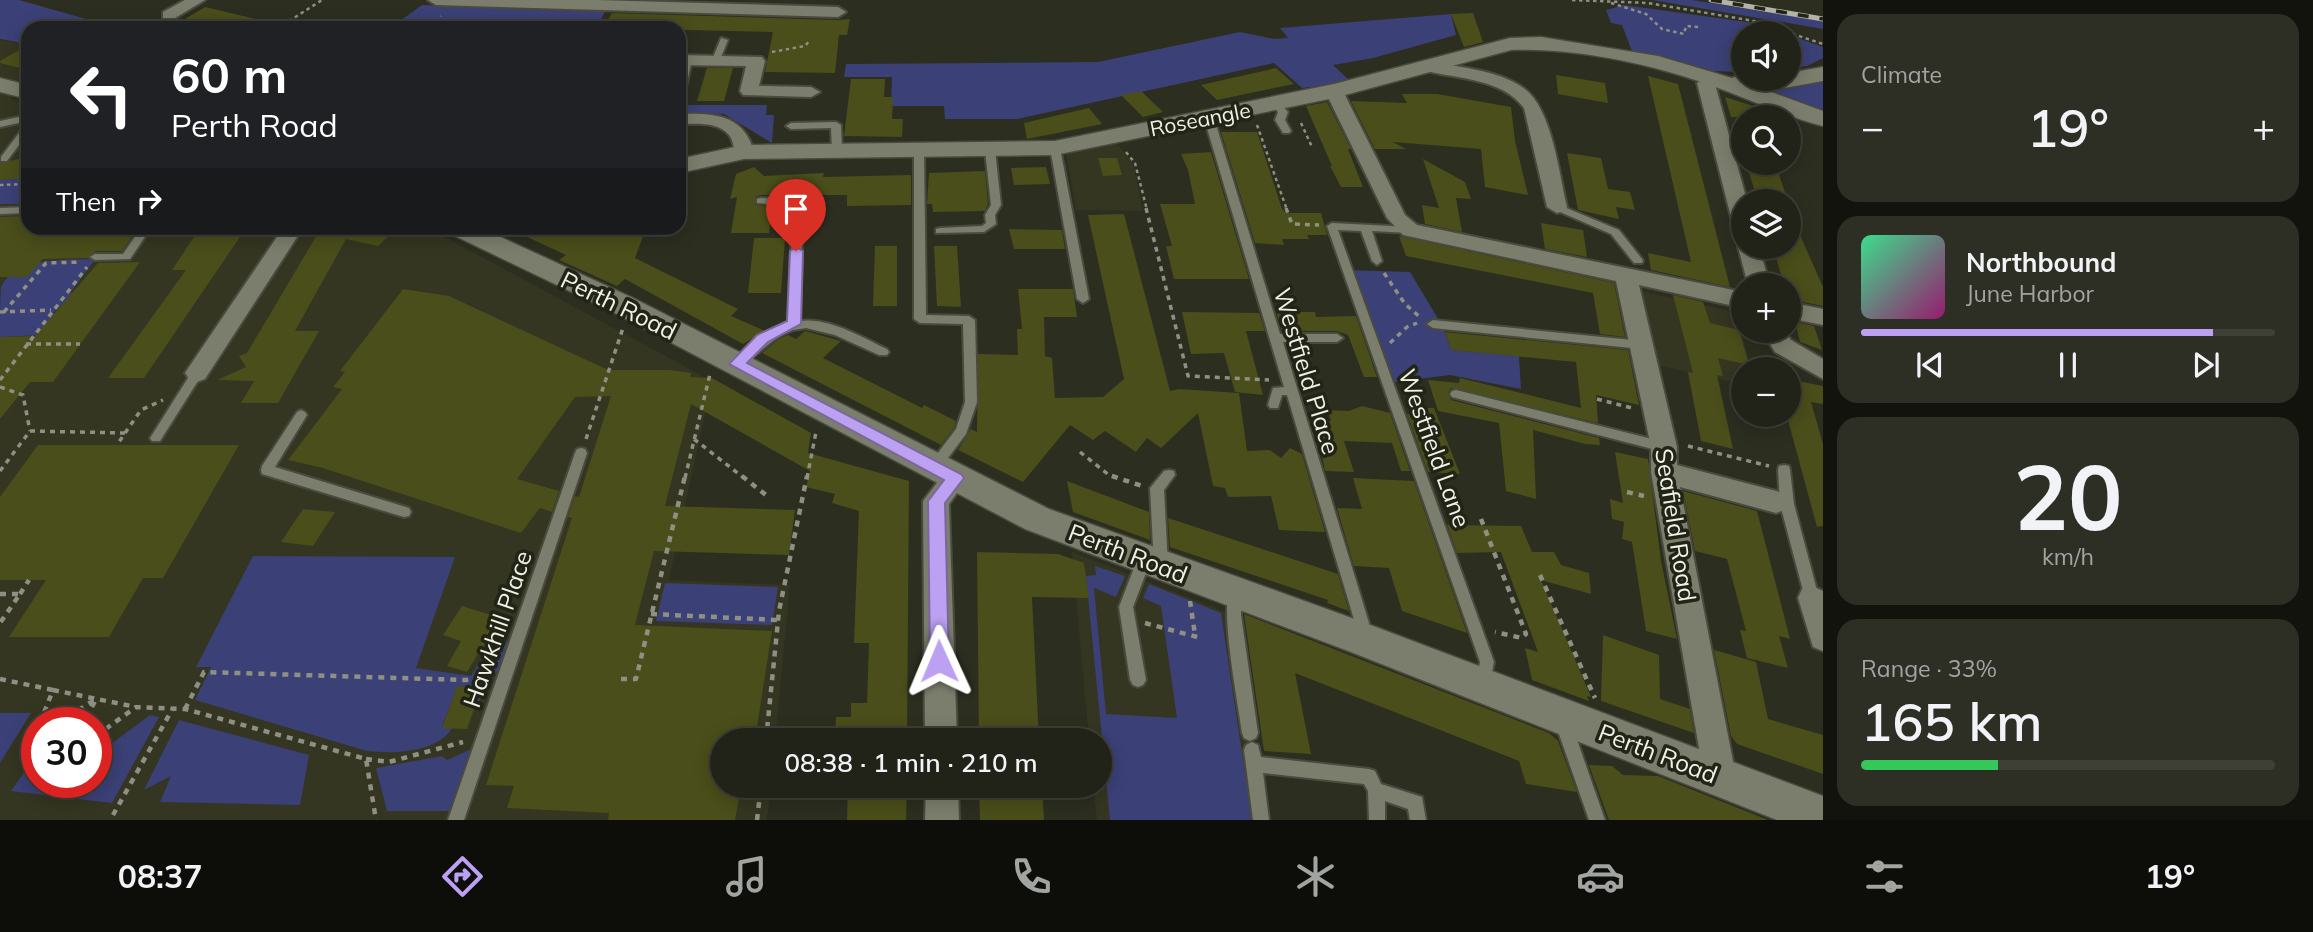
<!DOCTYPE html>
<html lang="en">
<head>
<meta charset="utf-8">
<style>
  body { margin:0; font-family:Mulish,sans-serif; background:#2d2f25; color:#f1f3f6; height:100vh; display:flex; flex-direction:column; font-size:26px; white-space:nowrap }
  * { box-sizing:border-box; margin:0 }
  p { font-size:23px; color:#a2a4a2 }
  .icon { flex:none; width:38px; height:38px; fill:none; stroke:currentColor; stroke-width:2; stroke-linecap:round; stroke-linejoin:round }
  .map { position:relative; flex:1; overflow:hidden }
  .panel { display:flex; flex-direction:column; gap:14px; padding:14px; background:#12130d; width:490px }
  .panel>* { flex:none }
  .hud { position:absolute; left:21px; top:21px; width:665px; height:214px; border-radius:21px; box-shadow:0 4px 18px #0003,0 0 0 2px #3e3f37; background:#202124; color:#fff; overflow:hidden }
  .buttons { position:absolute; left:1731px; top:21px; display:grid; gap:14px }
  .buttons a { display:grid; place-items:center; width:70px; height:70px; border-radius:50%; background:#212218; box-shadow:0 4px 18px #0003,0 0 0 2px #3e3f37; font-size:35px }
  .speed { position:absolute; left:21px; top:707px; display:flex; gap:14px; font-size:35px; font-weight:700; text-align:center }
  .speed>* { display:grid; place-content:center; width:91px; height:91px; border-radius:50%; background:#212218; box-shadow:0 4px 18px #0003,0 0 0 2px #3e3f37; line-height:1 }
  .speed .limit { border:10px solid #d22; background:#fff; color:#111 }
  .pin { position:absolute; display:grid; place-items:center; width:60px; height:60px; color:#fff; margin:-72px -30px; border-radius:50% 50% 50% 0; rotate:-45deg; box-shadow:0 0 7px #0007 }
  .pin .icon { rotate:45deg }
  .me { position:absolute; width:77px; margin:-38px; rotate:359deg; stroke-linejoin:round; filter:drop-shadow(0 0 5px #0008) }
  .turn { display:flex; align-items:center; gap:24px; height:147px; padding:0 35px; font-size:32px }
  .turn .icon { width:91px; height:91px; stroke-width:2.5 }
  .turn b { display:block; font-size:49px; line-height:60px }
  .then { display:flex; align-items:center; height:66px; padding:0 35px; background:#0003; gap:14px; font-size:26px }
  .big { font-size:52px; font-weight:600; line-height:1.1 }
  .panel .tile { flex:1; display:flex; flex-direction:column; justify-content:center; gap:10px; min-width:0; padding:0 24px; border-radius:21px; background:#2d2f25 }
  .panel .dial { align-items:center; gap:0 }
  .dial b { font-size:91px; line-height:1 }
  .song { display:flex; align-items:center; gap:21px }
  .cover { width:84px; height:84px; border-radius:10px; background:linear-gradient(135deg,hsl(150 70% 55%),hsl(320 70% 35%)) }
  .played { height:7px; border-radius:4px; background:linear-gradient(90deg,#bca0f2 85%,#3e3f37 85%) }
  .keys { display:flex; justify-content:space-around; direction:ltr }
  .heat { display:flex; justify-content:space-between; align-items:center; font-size:38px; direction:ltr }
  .charge { height:10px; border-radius:5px; background:linear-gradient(90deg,#34c759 33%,#3e3f37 0) }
  .trip { position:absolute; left:710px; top:728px; width:402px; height:70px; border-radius:35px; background:#212218; box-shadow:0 4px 18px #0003,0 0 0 2px #3e3f37; font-weight:600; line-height:70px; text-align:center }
  .tabs { display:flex; height:112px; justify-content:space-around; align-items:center; background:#0d0e0a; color:#a2a4a2 }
  .tabs .icon { width:49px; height:49px }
  .tabs .selected { color:#bca0f2 }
  .tabs b { font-size:32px; color:#f1f3f6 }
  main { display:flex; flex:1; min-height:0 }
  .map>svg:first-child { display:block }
  .built { fill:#343621; fill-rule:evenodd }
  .green { fill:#3b4076 }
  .building { fill:#4a4e1a }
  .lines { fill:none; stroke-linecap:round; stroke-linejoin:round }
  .service-casing { stroke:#4a4b3f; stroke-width:4 }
  .minor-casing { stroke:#4a4b3f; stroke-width:4 }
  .tertiary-casing { stroke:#4a4b3f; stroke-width:3 }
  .path-far2 { stroke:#8e9084; stroke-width:2.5; stroke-dasharray:3.5 3.5; stroke-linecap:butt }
  .path-far1 { stroke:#8e9084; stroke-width:3.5; stroke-dasharray:5 5; stroke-linecap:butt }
  .path { stroke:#8e9084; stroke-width:4.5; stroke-dasharray:6 6; stroke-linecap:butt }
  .service { fill:#7c7e6d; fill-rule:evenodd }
  .minor { fill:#7c7e6d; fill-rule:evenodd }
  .tertiary { fill:#7c7e6d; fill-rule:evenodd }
  .rail-casing { stroke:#b2b4a9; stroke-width:5 }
  .rail { stroke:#222416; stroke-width:3.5; stroke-dasharray:11; stroke-linecap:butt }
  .route { fill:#bca0f2; stroke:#7a689d; stroke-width:2 }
  .labels { text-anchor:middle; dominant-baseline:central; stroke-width:7; stroke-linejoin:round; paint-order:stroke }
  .far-street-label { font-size:21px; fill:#f0f1e8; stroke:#222416 }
  .street-label { font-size:24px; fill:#f0f1e8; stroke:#222416 }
</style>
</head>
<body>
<main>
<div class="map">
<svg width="1823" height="820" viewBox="0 0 1823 820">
  <rect width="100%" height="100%" fill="#2c2e20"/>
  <path class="built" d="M0,40l28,5v43l-18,10 18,7v123h400l284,153 -43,199 121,5 -15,155h-52v46h48l-4,34h-767zM37,723h59v59h-59z
    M1116,143l17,19 10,49 -67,-1 -10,-57z
    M1639,291l96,21 17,57h-9v15l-86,-19z
    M1072,552l159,62 39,206h-173l-4,-34h8v-46h-12z"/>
  <path class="green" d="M0,0h19l99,28h-90v16l-28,-5z
    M1652,0h40l131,21v8z
    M422,5l184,4 -9,19h-207z
    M1624,5l130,18 28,10h-39v39l-35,-1 -75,-17 -11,-29 -11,-2 -5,-13z
    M1451,14l5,21 -83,23 -40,7 18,17 -49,6 -28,-25 -257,56h-72l-1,-13h-53l1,-29h-48l2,-13 252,-2 142,-30 34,7 14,-1 -8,-10z
    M1789,35l34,12v11l-16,8 -18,2z
    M1823,78v33l-59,-22 -2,-3z
    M679,105h88l-1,10h8l-2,28 -48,-29 -45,-1z
    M28,166v38h-28v-24l18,-1z
    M94,257h14l-15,5 -23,31h4l-21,20 4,1 -16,21 -41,2c0,-14 0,-38 1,-50 14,-30 64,-27 91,-28z
    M1347,270l63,2 33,55 8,23 68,6 2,33 -71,-14 -62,8z
    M253,556l202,1 -39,111 55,8 13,-22 13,3 21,-33 -13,39 -19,21 -9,24h-3l7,-20 -24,-1 -15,40 10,1c-15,25 -58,26 -85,23l-172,-51 16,-33h-15z
    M1095,566l30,10 -9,21 -22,-9 12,126 71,4 -16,-112 -18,-8 6,-14 72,29 31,207h-142l-24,-244 10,-1z
    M665,583l113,4 -6,38 -116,-4z
    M0,713h31l-31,50z
    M150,715l9,2 -47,86 -101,-12 26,-37v28h59v-27z
    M179,720l130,35 -9,50 -140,-3 11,-26 -27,14z
    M474,748l-24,63h-63l-11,-43 66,-12 5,4z"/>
  <path class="building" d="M205,7l59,14 -1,7h-93z
    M612,13l226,7 12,-1 -3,16h-8l-4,38 -70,-1 8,-40 -170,-4z
    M1473,13l10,29 -19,5 -13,-33z
    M28,45v25l-28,-7v-2z
    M707,68h26l-9,33h-27z
    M1276,68l18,16 -77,16 -16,-15z
    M1556,75l49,8 3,20 -50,-9z
    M1648,76l30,8 52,203 -79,-17 -3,-17 43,9z
    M851,79h34l-1,18h9l-1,22h11l-1,18 -58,-1z
    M1141,91l22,21 -20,5 -22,-22z
    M1402,94h35l74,13 4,34 13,54 -43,-8 -4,-38 -88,-7 13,7h-31l-24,-48 56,2z
    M1725,97l53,17 -1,3h-46z
    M1327,102l24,47h-3l15,38h-22l-11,-21h2l-26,-60z
    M1089,108l13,16 -75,15 -3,-16z
    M1221,132h36l25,77 4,4h35l6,22h-20l2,4h-27l2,6 -29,-2z
    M1211,152l38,127h-75l-8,-33h6l-12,-42h35l-7,-34 -7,-16z
    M1567,153l34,5 7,31 22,3 5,18 -19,-3 3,12 -41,-9z
    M28,157v9l-10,13 -18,1v-17z
    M1098,158h19l5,17 -19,1z
    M1423,159l42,23 6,17 -15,-1 6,34 -37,-8 -3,-19 17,3z
    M1746,163h29l13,38h-30z
    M754,167l10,9 60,-3 -1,4 88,-2v30l-64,1v-11h-87l-5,2v8l17,2 -3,26h-38l6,-36 -7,2 6,-25z
    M1046,167l4,17 -36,1 -3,-17z
    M985,171l3,33 -3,7 -52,1 -1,-8h-5l2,-31z
    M1788,208l35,79v19l-35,-7v-14h-4l-11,-38h15z
    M1124,214l46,177 9,-2 60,4 8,58 23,-1 11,8 9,-10 12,6 23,78 -46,-2 -8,-34 -43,1 -3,-9 -12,-2 -15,-73 -37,35 -14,-10 -11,14 -31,-21 -12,9 -23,-15 -47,57 -65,-32 13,-21 6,3 1,-78 40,1 -1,-26h5l-4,-40h55l4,28h-33l1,39 7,2 3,40 48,-1 21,-18 -36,-164z
    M28,216v12h110l-16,23h-27l-7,7 -45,1 -16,18h-27v-60z
    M1541,223l42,7 4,27 -42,-8z
    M200,228h46l-102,150h-36l78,-108h-14z
    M321,228h76l-19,18 -32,-7 -51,92h24l-41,72h-37l13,-22 -37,-1 29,-13 -7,-11 8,-3z
    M508,228h138l-11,30 103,51 -7,7 34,15 -22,13 -118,-65 -8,7 -58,-26 7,-5z
    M1009,229l53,1 3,19h-51z
    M1399,236l215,47 11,54 -25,-3 -7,-41 -187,-37z
    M754,238h31l-4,55h-33z
    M875,246h22v60h-24z
    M934,246h23l4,61 -24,-1z
    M140,262l-87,120h-23l-30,37v-82l35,-1 63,-73z
    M403,289l46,7 159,74h62l21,3 -1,4 22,1 99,55 -3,20 101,28 -2,259h-57v-5h-15l1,-18h15v-14h16l2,-60h-15l5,-132 -27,-8 3,-9 -29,-7 4,-16 -119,-67 -26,102 130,4 -6,45 -135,-4 -19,74 137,6 -17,109h-32v46h18l-6,34h-127l1,-7 -102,-5 7,-22 -28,-1 86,-267 -4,-1 7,-21 4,1 32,-101 -36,1 -58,82 42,12 -7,21 -12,-4 -19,25 -198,-65 -35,-8 54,-71 -9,-2 12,-15 -5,-1z
    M1673,295l30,7 7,21 29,7 10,35 -31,-7 5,18 -6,-1 16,74 -32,-8 -13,-69 5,1z
    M1182,312l77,1 6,18h-19l17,64 -28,-3 -11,-39 -33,1z
    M1280,312h35l1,5 40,-1 21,61h-13l-16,-42 -11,-4h-55l-5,-17z
    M1795,322l19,4 8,24 -22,-8z
    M805,331l36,10 -18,17 99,50 2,-3 32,16 -2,7 -13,17 -179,-92 18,-15 8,-3 8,4z
    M1445,332l183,18 11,55 -43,-10 2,28 -147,-35 -3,5 3,7 148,38 1,7 -15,-1 -52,-14 3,69 -30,-8 -7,-68 -61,-12 -10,-31 31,3 1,-5 121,30 -5,-46 -125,-12z
    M1788,379l35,7v18l-12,-2 12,42v82l-6,1 -29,-107z
    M1362,406l28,7 20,58h-9l-9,-28 -48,-2 10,31 -29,-1 -9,-46h11l-1,-4h5l-3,-11 21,1z
    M1416,408h18l26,66 -32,-2 -21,-58h11z
    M38,445h201l-76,133h-20l-34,59h-100l37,-57h-46v-83z
    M1615,452l33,7 13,102 16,78 -31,-8 -14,-89 -10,-3 2,-17 -12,-3 -2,-20 13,4z
    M1353,478l61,3 53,152 -65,-22 -13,-43 -35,-2 -17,-58 25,1z
    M1067,481l82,31 1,28 -77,-28z
    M1683,491l74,20 33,128 -11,-3 9,32 -41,-10 -7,-28 6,1 -19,-72 -32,-8z
    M303,509l32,3 -22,34 -32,-4z
    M1168,518l170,56 11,37 -22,-8 1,-3 -158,-53z
    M1447,525l74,1 11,26h22l7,13 28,8 2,21 -50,-14 50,117 -4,-1 2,5 -57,-21 -7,-32 13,4 -37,-100 -44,1z
    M977,552l81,2 26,9 5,35 -57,-1 7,143h-60z
    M462,606l48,15 -20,31 -9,-3 -14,23 -20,-6 14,-25 -18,-6z
    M1244,614l305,119 9,8 19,51 -51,-8 -7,-23 -224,-88 16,81 -47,-3z
    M1603,635l56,20 1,44 30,10 4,24 -93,-32z
    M1714,650l42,12 12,57 55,16v39l-86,-30 -6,-8z
    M457,686l25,1 -15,42 -25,-1z
    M1589,765l23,1 11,9 35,1 110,44h-159z
    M848,786h59l-1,34h-59z
    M979,786h63l2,34h-64z"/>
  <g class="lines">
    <defs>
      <path id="service" d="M721,38l7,2 -9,22h-6l-1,-2z
        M688,57l4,3 -8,36 -4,3 -1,-18 5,-21z
        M1275,100l3,1 10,11 -3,8 6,11 -2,2h-6l-8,-13 3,-8 -7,-9z
        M28,115v6l-28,6v-6z
        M1209,115l5,3 66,216h57l6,4 -6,4h-54l86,281 -4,19 -5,2 -5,-2 -2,-5 2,-14 -68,-228h-5l-4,13h-8l-2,-3 5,-17 11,-1 -80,-269z
        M836,122l5,3 1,26 -5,3 -5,-3 -1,-23 -40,1 -5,-3 5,-3z
        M28,124v9l-21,28h-6v-4l24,-32z
        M1055,145l5,3 29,151 -6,4 -6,-4 -27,-151z
        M919,147l5,3 2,165 43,1 6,4 2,82 -11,32 -27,36h-10l-1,-4 28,-37 9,-27 -2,-78 -43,-1 -6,-4v-169z
        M990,147l5,3 6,55 -6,10 1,9 -12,8 -48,1v-4l4,-1 42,-2 4,-3 -1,-8 6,-10 -6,-55z
        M761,198l37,2 5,3 -3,118c29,-4 61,16 87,28l2,3 -2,3h-8l-44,-20 -29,-7 -13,2 -14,6 -39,31h-8l-2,-3 2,-3c18,-16 34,-30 56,-38l5,-117 -36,-3v-4z
        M1557,204l62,26 23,29 1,2 -1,2h-8l-23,-29 -58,-25v-4z
        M28,207v6l-28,1v-6z
        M1332,223l78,4 5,3 -5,3 -38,-2 10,30 -5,4 -5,-4 -11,-30 -23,-1 156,432 -5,25 -5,2 -5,-2 -3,-5 4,-20 -153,-436z
        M141,228h10l-21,31 -35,1 -5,-3 5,-3h28z
        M1433,320l209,21 6,4 -6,4 -209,-21 -6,-4z
        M197,369l6,4 -43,68h-8l-2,-3 2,-3 41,-65z
        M1456,390l208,52 4,2 2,3 -2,3 -4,2 -212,-55 -2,-3 2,-3z
        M301,410l4,2 2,3 -32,52 134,41 2,4 -2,4 -5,1 -142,-43 -1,-4 1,-4 35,-54z
        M581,448l4,1 2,4 -123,367h-16l127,-367 2,-4z
        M1784,465l5,1 1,4 4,34 25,94 -2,4 -5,2 -5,-2 -2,-4 -25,-94 -2,-34 1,-4z
        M1169,470l5,1 1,4 -11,15 4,76 -2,4 -5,2 -5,-2 -2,-4 -4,-78 14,-17z
        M1144,554l5,2 2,4 -18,47 13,73 -3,5 -5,2 -5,-2 -3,-5 -11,-73 18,-47 2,-4z
        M1235,586l5,2 2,4 -1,23 17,118 -2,5 -6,3 -6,-3 -2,-5c-4,-30 -22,-122 -12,-145z
        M1567,717l6,2 2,15 30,86h-16l-30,-86 2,-15z
        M1252,742l6,3 3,12 108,12 6,2 6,13 41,13 4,23h-16l-2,-11 -23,-8v19h-16l-1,-29 -4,-7 -101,-11 6,47h-16l-9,-70 2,-5z"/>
      <path id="minor" d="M185,0h20l-30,18h-12v-6z
        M428,0h168l242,7 8,5 -8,5 -402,-12z
        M679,55l83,2 3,4 -6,25 52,1 9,5 -9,5 -68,-2 -3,-4 6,-25 -67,-1z
        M1433,62c29,6 64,8 89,25 30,19 37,87 45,120l-3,4 -7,2 -10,-6 -23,-99c-21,-29 -65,-29 -97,-37l-3,-4 3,-4z
        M1712,73l9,5 -6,6 32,117h-4v31l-10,-7 -36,-142z
        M1334,86l9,5 62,124 12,10 326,67v16l-104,-23 38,162v18l99,26 9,3 4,8 -4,8 -9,3 -96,-26 56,290 -5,11 -11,5 -11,-5 -5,-11 -53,-305v-25l-35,-166 -213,-46 -16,-17 -62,-127z
        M679,114c34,-1 65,0 75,38l-3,4h-14c-4,-7 -3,-15 -8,-21 -11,-14 -34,-11 -50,-11z
        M283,228h20l-98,151 -8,3 -8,-3 -4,-6 4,-6z
        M1742,242l1,5h16l11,38h-22l-10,-38z
        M1788,302l35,7v16l-35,-7z
        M1762,331h23l6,9 32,19v20l-48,-27z
        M955,468l9,3 4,7 -19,26 8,236h-32l-2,-239 23,-30z
        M1812,586l11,5v60l-10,-4 -15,-49 4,-9z
        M926,786h32l1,34h-34z"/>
      <path id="tertiary" d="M1541,37l117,19 74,22 11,-4v5h45v-6l35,-6v14l-39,7h-24l63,23v15c-40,-10 -78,-29 -116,-42 -61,-21 -131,-36 -196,-34l-177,48 -279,57 -311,4 -65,14v-14l65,-14 311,-4 279,-57 176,-46z
        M0,78l28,7v14l-28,-7z
        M447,228h34l152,70 416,211 311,112 463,175v24h-46l-426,-168 -326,-123 -412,-217 -162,-78z"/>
    </defs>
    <use href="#service" class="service-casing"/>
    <use href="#minor" class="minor-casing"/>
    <use href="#tertiary" class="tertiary-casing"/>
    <path class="path-far2" d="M1572,0l76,3 106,18 69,23
      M1611,3l35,11 16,15 22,5 2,-8 13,1
      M283,25l39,-25
      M433,28l8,-12
      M772,52l33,-6 5,-6
      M1301,123l11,24
      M1257,125l30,85
      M1126,152l9,11 12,47
      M0,185l28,-1"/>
    <path class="path-far1" d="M1146,208l42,168 81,4
      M1286,208l6,16 27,1
      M1384,273l21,31 16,14
      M0,312l51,-2
      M4,312l42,-49 35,-1
      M1390,343l17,-16 10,-4
      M26,344h54
      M0,380l87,-113
      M0,387l23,8 7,36
      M1597,399l35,9
      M125,433l16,-23 22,-10
      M586,439l37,-111
      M694,439l50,39
      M1688,446l81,20
      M1080,452l29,23 9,3
      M0,471l30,-40 95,2 -8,12
      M685,478l25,-104
      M807,478l9,-46"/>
    <path class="path" d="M742,476l24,19
      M1112,476l30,10
      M1627,492l17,4
      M1481,519l45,115 -4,4 -27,-6
      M1540,575l55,123
      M0,594h20l-20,29
      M20,594l9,-14
      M1190,601l5,34
      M651,614l127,6
      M1145,623l56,15
      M0,679l53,11 -13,33
      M621,679h15l49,-203
      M53,690l83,17
      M185,709l19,-37 261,8 10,-1 13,-8
      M58,723l38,-24 -12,24
      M96,736l40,-29 49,2 181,50 10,61
      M766,740l13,-129 28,-135
      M366,759l23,3 74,-20
      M113,815l60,-107
      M757,820l4,-34"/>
    <use href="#service" class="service"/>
    <use href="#minor" class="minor"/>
    <use href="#tertiary" class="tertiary"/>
    <defs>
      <path id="rail" d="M1711,0l112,19"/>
    </defs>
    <use href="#rail" class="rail-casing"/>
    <use href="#rail" class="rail"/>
  </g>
  <path class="route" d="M796,247l7,4 -2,73 -33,18 -21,21 214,111 3,4 -19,25 4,158 -3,6 -7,3 -6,-3 -3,-6 -2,-160 16,-21 -215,-116 28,-29 30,-14 3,-70z"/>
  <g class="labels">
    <g class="far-street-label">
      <text transform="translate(1200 119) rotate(-11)">Roseangle</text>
    </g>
    <g class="street-label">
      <text transform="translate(619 305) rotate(26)">Perth Road</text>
      <text transform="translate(1307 371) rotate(73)">Westfield Place</text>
      <text transform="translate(1435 448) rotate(70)">Westfield Lane</text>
      <text transform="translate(1676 525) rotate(81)">Seafield Road</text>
      <text transform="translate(1128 553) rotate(21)">Perth Road</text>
      <text transform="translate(497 629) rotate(-71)">Hawkhill Place</text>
      <text transform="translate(1658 753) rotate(21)">Perth Road</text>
    </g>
  </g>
</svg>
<div class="buttons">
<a><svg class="icon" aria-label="sound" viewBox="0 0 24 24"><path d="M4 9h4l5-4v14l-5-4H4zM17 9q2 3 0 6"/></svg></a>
<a><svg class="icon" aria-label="search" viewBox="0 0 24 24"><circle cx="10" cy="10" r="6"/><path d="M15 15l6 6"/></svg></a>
<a><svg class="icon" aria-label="layers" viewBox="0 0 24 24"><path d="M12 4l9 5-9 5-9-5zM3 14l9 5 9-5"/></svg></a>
<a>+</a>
<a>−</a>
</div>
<div class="speed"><div class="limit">30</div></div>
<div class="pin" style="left:796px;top:251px;background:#d93025"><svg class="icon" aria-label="arrive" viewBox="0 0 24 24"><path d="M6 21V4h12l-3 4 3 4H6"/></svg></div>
<svg class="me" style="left:939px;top:661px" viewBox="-20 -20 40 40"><path d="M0-17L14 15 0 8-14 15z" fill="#bca0f2" stroke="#fff" stroke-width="4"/></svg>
<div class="trip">08:38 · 1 min · 210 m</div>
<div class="hud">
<div class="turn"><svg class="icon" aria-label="left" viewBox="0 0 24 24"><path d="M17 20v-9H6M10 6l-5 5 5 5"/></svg><div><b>60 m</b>Perth Road</div></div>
<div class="then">Then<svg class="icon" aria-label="right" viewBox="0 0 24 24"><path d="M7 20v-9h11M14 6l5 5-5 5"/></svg></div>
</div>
</div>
<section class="panel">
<div class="tile"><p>Climate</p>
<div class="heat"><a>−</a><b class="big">19°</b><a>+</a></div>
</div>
<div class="tile">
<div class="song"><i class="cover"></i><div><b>Northbound</b><p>June Harbor</p></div></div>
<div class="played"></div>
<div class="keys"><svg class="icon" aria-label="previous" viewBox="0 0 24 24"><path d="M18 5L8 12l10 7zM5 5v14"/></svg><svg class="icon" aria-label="pause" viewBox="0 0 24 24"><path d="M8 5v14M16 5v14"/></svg><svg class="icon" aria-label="next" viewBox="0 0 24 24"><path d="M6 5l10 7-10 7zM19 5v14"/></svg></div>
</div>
<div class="tile dial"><b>20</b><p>km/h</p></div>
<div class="tile"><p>Range · 33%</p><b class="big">165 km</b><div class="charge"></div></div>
</section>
</main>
<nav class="tabs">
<b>08:37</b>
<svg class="icon selected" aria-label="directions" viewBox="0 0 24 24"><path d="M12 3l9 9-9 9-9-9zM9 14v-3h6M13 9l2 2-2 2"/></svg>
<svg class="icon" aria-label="music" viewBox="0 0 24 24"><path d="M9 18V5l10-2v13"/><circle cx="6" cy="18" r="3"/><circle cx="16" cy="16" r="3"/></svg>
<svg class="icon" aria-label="phone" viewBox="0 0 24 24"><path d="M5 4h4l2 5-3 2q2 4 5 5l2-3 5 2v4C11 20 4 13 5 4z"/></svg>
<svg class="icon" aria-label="climate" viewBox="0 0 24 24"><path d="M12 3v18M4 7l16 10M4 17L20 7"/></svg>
<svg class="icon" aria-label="car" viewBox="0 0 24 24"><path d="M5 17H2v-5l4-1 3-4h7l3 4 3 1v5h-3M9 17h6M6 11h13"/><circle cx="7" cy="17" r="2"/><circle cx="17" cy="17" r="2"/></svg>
<svg class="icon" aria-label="filters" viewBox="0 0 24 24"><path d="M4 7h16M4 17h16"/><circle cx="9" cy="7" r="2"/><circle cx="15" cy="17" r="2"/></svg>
<b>19°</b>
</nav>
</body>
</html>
